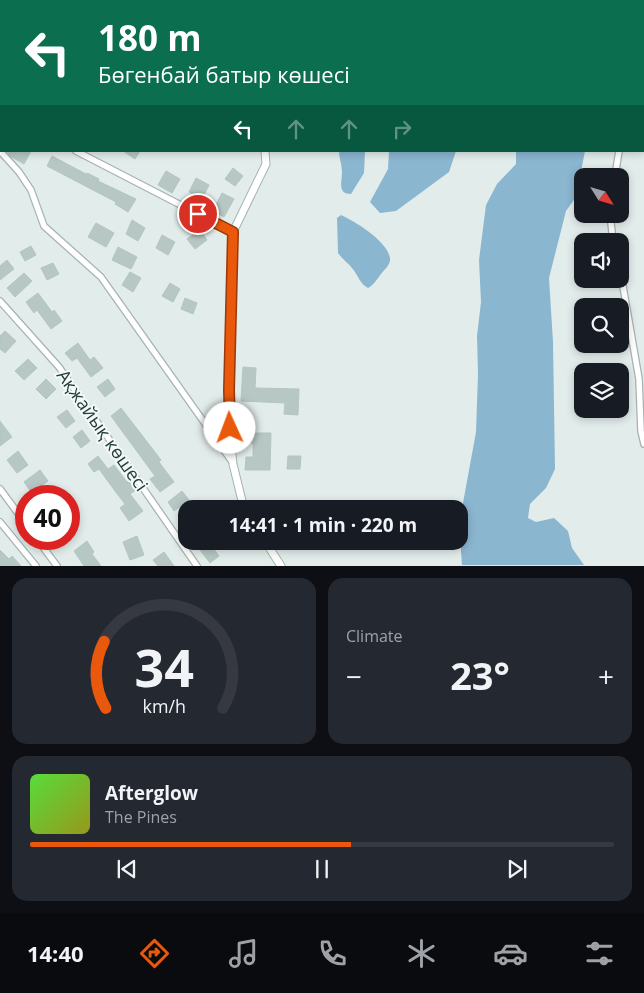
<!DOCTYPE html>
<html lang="en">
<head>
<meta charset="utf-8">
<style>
  body { margin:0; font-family:"Open Sans",sans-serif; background:#242831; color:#f1f3f6; height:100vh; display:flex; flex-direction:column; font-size:19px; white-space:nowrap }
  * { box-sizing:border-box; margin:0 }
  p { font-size:16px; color:#9ea1a6 }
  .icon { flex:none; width:28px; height:28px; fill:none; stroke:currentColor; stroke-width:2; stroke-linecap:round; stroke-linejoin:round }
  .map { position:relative; height:566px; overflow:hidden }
  .panel { display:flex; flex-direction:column; gap:12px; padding:12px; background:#0d0f14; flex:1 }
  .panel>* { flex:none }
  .top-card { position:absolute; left:0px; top:0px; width:645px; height:152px; box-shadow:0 2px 8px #0003; background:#0b6e4f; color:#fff; overflow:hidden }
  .needle { width:32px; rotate:127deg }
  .buttons { position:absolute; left:574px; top:168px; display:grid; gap:10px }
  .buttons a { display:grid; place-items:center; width:55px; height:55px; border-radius:10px; background:#171b24; box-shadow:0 2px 8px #0003; font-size:25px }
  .speed { position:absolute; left:15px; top:485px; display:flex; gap:10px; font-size:25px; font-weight:700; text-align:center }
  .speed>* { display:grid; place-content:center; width:65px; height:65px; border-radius:50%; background:#171b24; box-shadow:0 2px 8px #0003; line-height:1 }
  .speed .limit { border:8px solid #d22; background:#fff; color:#111 }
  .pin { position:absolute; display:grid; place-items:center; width:42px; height:42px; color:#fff; margin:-21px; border:2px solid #fff; border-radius:50%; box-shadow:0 1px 5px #0007 }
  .me { position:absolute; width:55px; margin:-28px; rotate:358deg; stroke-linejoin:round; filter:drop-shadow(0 0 4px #0008) }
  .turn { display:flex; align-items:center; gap:18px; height:105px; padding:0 15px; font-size:22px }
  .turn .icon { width:65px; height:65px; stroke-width:2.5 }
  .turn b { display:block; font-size:35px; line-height:42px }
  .lanes { display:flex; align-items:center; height:48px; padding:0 15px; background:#0003; justify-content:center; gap:25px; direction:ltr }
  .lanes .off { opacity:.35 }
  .big { font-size:38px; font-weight:700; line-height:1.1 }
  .panel .widget { flex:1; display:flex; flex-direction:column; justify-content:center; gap:8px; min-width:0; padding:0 18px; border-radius:15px; background:#242831 }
  .panel .dial { align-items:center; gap:0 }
  .dial svg { height:130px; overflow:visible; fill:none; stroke:#363941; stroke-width:7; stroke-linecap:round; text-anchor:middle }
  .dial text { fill:#f1f3f6; stroke:none }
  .song { display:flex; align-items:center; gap:15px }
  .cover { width:60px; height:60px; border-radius:8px; background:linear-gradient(135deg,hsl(110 70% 55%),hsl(60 70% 35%)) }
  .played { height:5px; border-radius:2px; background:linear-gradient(90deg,#ea580c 55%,#363941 55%) }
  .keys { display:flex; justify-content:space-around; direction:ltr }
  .heat { display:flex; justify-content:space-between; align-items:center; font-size:28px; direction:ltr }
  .panel .tiles { flex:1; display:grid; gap:12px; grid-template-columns:1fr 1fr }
  .widget:last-child { grid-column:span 2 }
  .trip { position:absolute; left:178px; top:500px; width:290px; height:50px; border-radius:15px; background:#171b24; box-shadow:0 2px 8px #0003; font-weight:700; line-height:50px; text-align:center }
  .dock { display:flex; height:80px; justify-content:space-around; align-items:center; background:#090b0e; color:#9ea1a6 }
  .dock .icon { width:35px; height:35px }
  .dock .on { color:#ea580c }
  .dock b { font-size:22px; color:#f1f3f6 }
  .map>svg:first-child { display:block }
  .water { fill:#8bb6d0 }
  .building { fill:#b7c7c3; stroke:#b4c6c2 }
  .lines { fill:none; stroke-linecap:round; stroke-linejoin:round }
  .minor-casing { stroke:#a5b4b2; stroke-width:8 }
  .tertiary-casing { stroke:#a5b4b2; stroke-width:9 }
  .minor { stroke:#fff; stroke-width:5.5 }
  .tertiary { stroke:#fff; stroke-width:7 }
  .route-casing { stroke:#983908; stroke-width:12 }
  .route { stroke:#ea580c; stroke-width:9 }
  .labels { text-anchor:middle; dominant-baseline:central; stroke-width:4; stroke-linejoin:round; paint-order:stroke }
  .street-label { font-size:18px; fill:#223d3b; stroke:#f2f9f7 }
</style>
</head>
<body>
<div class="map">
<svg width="644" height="566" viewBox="0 0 644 566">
  <rect width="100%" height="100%" fill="#e2ecea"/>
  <path class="water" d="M362,0h132l-132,1z
    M339,151h26l-1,22 -13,21c-14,0 -9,-12 -9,-22 0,-7 -3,-14 -3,-21z
    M389,151h67l-7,21 -53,39 -16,2 -10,-11 18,-33z
    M516,151h69l-9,46 -10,14 -17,67 4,64 2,127 -9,19 -16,16 -2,14 8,4 18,-4 14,13 4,17 12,17h-122l-3,-40 17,-93 2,-58 -1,-38 4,-34 -2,-42 7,-55 11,-21 19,-20z
    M341,215c14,6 51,29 49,46 -1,5 -6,9 -9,13 -4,5 -7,11 -13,14 -8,-4 -10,-13 -16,-20 -4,-5 -10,-9 -14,-15l-1,-35z"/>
  <path class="building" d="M7,151h24l-7,13 -14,-8z
    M123,151h17l-5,8z
    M52,156l34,18 1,-1 12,6 -1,2 38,18 -8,13 -13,-8 1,-2 -69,-36z
    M233,168l10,8 -8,10 -10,-7z
    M166,171l14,8 -8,14 -14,-8z
    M196,178l13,7 -7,14 -13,-7z
    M222,193l12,6 -10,18 -11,-6z
    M132,220l13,8 -7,13 -12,-7z
    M96,223l18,10 -8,14 -18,-10z
    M200,230l7,10 -12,9 -8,-10z
    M162,235l13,7 -7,13 -12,-7z
    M31,246l5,9 -11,6 -5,-9z
    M118,247l19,10 -6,12 -19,-9z
    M7,260l7,9 -14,11v-14z
    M53,263l6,11 -12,6 -6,-12z
    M130,272l11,6 -8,14 -11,-7z
    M24,273l8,8 -17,16 -8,-9z
    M170,283l10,6 -7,13 -11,-6z
    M38,293l14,19 2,-2 8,11 -11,8 -14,-19 -3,3 -8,-11z
    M185,298l12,5 -4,11 -12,-5z
    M5,331l11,10 -11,12 -5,-4v-13z
    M78,343l12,17 4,-3 9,11 -12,9 -14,-19 -5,3 -7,-8z
    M28,359l9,9 -13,12 -9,-9z
    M243,367l13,1 -1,20 44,1 -1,26 -14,-1 1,-11 -44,-2z
    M46,379l10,10 -10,10 -10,-10z
    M108,379l7,10 -10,8 -8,-10z
    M121,408l40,52 -2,2 15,20 -14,10 -10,-13 5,-3 -44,-60z
    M67,410l8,11 -9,7 -9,-11z
    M0,421l12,16 -12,9z
    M82,430l8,11 -9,7 -8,-11z
    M241,433h30l-1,37h-25l1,-13h7v-14l-12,-1z
    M18,451l10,14 -11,8 -10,-13z
    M98,456l10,13 6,-4 13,17 2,-1 7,9 -6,4 13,17 -14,10 -9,-13 5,-4 -10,-13 -16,-22 -5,3 -6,-8z
    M288,456h13l-1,13h-13z
    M40,470l8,11 -16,12 -8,-11z
    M182,491l7,9 -15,11 -6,-9z
    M137,536l7,19 -14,5 -7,-18z
    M87,541l7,11 -2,2 9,12h-17l-10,-15z
    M203,541h5l11,15 -9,7 -13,-17z
    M0,550l9,9 3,-3 9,10h-21z
    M164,552l10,14h-16l-5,-6z"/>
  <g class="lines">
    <defs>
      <path id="minor" d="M249,0v1
        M625,0v1
        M0,110l1,1
        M0,151l19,21 12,18 13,36 57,51 132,186
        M76,151l157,81
        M615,176l4,-25
        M610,214l3,27
        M620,269l19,110 2,52 3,13
        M0,301l59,66 138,199
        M0,489l26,35
        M0,522l36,44
        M37,539l20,27"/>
      <path id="tertiary" d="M34,0l2,1
        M244,509l-11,-45 -2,-17 -2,-58 4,-157 33,-68 -1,-13
        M265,541l16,25"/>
    </defs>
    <use href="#minor" class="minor-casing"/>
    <use href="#tertiary" class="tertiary-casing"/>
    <use href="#minor" class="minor"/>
    <use href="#tertiary" class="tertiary"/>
  </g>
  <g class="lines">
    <defs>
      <path id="route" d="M198,214l35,18 -4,158 1,38"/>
    </defs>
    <use href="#route" class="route-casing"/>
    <use href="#route" class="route"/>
  </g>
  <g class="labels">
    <g class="street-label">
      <text transform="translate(103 430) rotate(55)">Ақжайық көшесі</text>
    </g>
  </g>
</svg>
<div class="buttons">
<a><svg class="needle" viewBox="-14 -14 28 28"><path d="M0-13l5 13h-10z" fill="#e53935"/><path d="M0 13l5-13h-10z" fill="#9ea1a6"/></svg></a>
<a><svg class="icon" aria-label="sound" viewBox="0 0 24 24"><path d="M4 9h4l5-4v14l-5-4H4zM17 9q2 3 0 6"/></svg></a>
<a><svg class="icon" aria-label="search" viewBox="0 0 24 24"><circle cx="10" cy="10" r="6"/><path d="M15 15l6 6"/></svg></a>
<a><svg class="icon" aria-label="layers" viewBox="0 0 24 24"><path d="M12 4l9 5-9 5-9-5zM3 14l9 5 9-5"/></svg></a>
</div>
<div class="speed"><div class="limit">40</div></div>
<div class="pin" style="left:198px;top:214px;background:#d93025"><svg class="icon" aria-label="arrive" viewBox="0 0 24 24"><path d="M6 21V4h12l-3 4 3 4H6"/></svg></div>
<svg class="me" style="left:230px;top:428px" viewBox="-20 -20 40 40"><circle r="19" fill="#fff"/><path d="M0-13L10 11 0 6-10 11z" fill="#ea580c"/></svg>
<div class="trip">14:41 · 1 min · 220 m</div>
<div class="top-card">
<div class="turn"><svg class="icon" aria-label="left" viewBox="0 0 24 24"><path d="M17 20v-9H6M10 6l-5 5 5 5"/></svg><div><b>180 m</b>Бөгенбай батыр көшесі</div></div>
<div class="lanes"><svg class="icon" aria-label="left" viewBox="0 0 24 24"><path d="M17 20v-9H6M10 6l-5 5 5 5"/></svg><svg class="icon off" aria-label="ahead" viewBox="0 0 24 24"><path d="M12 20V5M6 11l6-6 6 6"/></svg><svg class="icon off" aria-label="ahead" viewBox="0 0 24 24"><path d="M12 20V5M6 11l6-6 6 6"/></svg><svg class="icon off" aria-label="right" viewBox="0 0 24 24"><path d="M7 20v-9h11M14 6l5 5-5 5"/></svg></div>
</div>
</div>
<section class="panel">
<div class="tiles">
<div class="widget dial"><svg viewBox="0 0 100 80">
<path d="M14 69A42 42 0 1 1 86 69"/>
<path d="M14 69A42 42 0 0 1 13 28" stroke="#ea580c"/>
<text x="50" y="56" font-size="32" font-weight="700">34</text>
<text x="50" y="72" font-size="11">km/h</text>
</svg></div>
<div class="widget"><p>Climate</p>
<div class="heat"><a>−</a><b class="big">23°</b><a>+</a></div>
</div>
<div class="widget">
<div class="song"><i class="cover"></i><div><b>Afterglow</b><p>The Pines</p></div></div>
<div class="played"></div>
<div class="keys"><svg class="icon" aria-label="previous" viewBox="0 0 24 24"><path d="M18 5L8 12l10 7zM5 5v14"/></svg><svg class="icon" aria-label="pause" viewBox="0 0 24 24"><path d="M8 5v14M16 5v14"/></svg><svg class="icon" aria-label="next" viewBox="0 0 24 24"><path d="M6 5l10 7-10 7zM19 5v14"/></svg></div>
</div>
</div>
</section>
<nav class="dock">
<b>14:40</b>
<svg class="icon on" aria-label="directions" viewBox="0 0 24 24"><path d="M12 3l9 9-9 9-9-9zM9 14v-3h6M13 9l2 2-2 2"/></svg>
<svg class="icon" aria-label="music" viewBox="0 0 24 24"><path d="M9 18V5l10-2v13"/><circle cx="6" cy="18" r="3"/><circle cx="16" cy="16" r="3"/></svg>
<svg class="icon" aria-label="phone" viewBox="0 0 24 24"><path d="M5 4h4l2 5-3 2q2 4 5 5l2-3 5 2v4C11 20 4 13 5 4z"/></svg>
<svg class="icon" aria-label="climate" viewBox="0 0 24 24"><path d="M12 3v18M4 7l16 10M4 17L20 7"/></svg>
<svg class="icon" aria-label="car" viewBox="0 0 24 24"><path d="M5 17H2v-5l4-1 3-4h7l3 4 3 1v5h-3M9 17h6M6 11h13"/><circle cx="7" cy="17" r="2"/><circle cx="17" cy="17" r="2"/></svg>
<svg class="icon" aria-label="filters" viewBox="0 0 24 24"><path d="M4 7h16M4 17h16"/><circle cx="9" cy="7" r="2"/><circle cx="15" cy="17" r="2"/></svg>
</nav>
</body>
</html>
